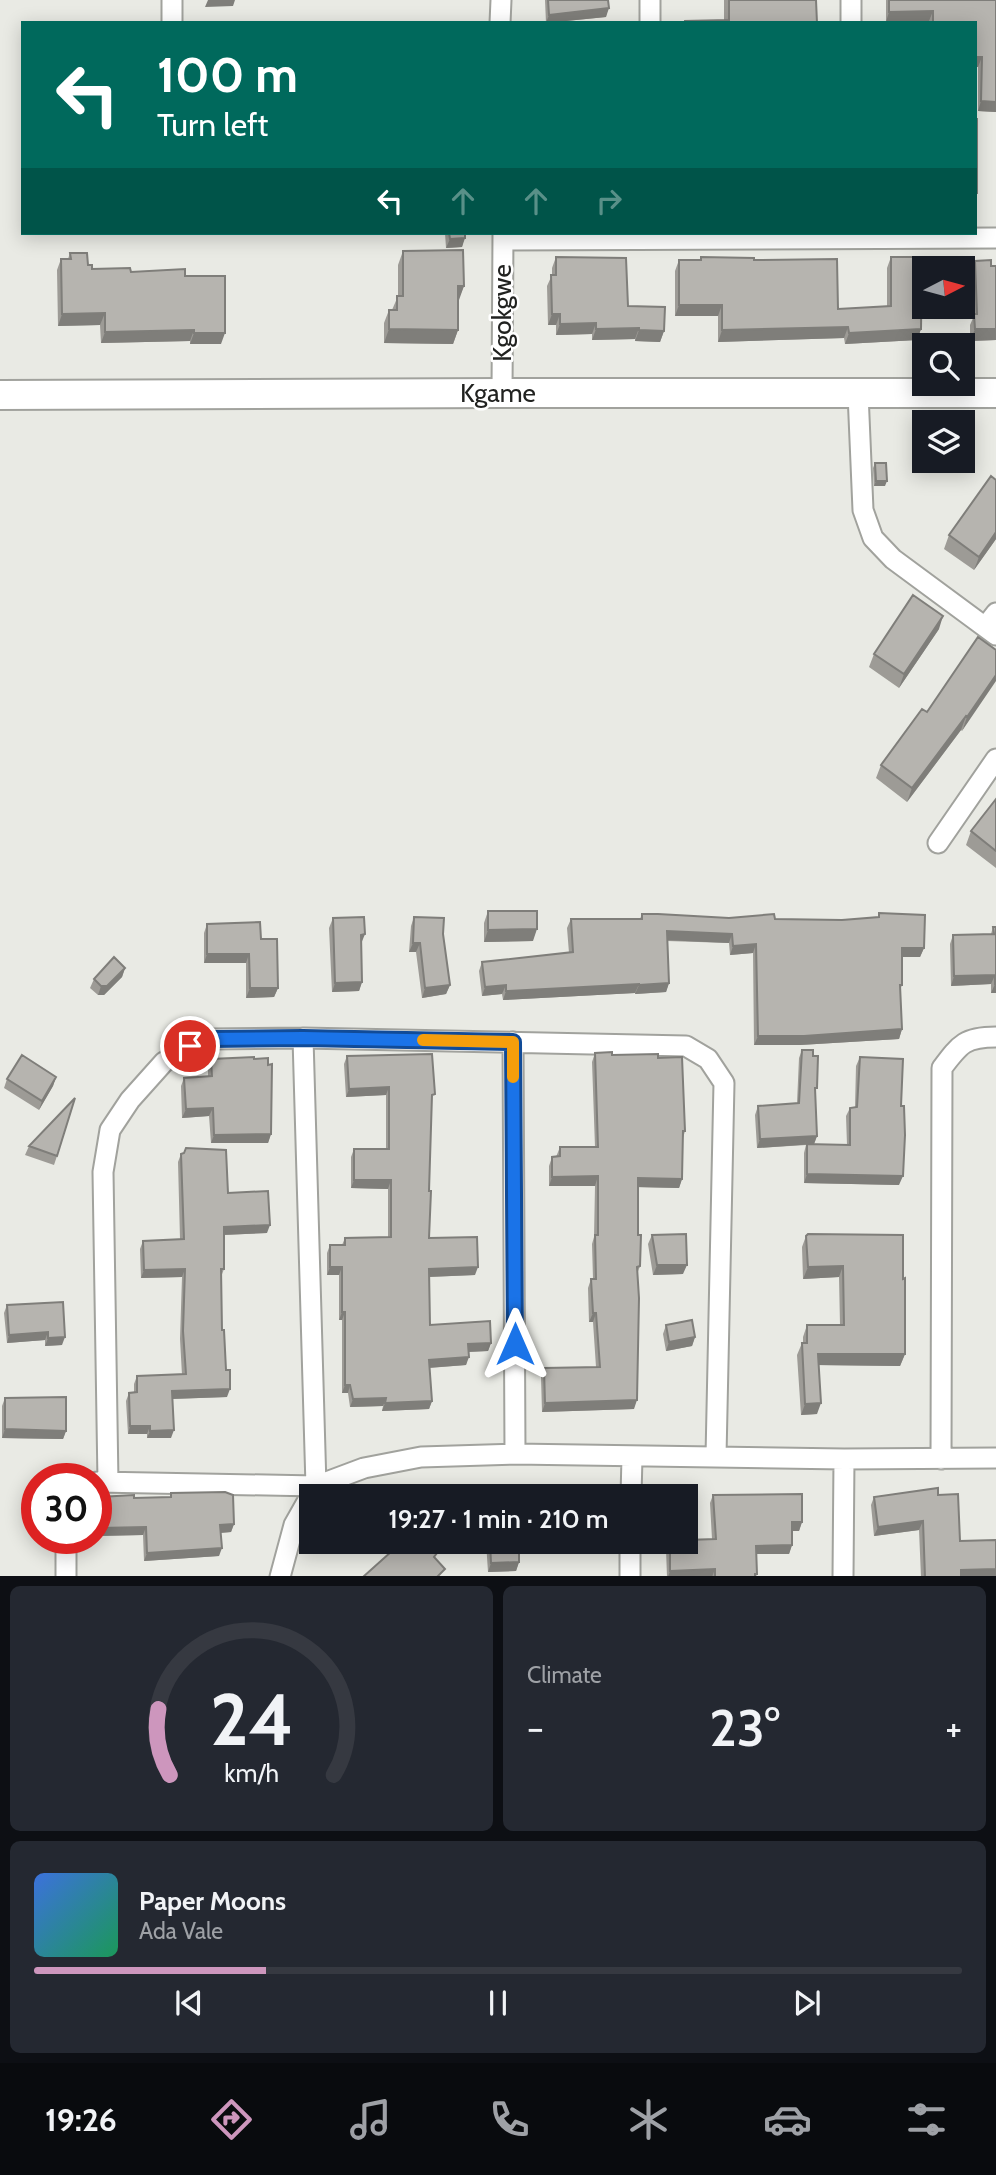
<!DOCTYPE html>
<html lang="en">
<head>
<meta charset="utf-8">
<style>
  body { margin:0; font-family:Cabin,sans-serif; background:#242831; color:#f1f3f6; height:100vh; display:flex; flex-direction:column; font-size:26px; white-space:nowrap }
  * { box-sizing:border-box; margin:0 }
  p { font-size:23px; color:#9ea1a6 }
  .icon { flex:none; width:38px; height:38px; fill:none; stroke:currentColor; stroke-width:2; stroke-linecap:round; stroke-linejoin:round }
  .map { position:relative; height:1576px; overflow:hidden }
  .drawer { display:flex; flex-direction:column; gap:10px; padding:10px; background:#0d0f14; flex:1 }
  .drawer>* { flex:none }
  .guide { position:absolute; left:21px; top:21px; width:956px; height:214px; border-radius:0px; box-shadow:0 4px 18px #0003; background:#00695c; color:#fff; overflow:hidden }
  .needle { width:46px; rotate:84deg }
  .controls { position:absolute; left:912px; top:256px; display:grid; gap:14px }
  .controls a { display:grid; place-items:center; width:63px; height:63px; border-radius:0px; background:#171b24; box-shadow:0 4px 18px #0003; font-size:35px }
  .speed { position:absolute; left:21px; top:1463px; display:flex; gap:14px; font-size:35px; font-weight:700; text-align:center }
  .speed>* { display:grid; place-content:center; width:91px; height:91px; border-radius:50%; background:#171b24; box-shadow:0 4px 18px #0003; line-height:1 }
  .speed .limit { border:10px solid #d22; background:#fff; color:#111 }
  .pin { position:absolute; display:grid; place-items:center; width:60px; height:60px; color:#fff; margin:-30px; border:4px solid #fff; border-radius:50%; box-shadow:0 2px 7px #0007 }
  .me { position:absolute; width:77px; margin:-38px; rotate:0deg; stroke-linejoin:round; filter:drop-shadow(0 0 5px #0008) }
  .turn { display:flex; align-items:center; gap:24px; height:147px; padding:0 21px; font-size:32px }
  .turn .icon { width:91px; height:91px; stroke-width:2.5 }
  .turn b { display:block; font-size:49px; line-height:60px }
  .lanes { display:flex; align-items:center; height:66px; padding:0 21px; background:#0003; justify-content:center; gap:35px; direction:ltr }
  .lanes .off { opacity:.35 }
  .big { font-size:52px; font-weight:600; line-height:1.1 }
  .drawer .widget { flex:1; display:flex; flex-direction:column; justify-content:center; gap:10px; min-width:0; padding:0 24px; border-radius:10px; background:#242831 }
  .drawer .dial { align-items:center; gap:0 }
  .dial svg { height:182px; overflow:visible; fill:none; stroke:#363941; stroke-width:7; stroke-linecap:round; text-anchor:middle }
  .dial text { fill:#f1f3f6; stroke:none }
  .song { display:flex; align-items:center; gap:21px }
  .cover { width:84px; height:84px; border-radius:10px; background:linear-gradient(135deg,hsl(220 70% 55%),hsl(150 70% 35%)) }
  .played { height:7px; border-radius:4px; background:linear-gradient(90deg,#cd96bd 25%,#363941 25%) }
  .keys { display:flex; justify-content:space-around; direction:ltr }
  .heat { display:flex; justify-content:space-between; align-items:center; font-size:38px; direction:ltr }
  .drawer .tiles { flex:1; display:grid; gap:10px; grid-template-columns:1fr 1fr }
  .widget:last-child { grid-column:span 2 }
  .trip { position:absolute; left:299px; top:1484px; width:399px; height:70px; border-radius:0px; background:#171b24; box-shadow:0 4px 18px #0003; font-weight:600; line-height:70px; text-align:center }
  .tab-bar { display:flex; height:112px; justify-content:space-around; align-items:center; background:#090b0e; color:#9ea1a6 }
  .tab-bar .icon { width:49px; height:49px }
  .tab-bar .current { color:#cd96bd }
  .tab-bar b { font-size:32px; color:#f1f3f6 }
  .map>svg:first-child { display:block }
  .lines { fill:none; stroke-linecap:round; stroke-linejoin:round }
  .street-casing { stroke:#a1a29d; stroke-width:23 }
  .secondary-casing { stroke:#a1a29d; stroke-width:32 }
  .street { stroke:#fff; stroke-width:19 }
  .secondary { stroke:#fff; stroke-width:28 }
  .wall { fill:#9d9b96 }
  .shaded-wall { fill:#7f7e7a }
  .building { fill:#b6b4af; stroke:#7f7e7a; stroke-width:2 }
  .route-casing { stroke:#114b97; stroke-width:18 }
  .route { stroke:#1a73e8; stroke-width:12 }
  .slow { stroke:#f59e0b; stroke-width:12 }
  .labels { text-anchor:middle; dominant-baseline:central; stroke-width:5; stroke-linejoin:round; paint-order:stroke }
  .street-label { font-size:26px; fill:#212220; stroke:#fff }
</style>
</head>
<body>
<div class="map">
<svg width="996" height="1577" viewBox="0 0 996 1577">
  <rect width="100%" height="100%" fill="#e9eae4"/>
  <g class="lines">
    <defs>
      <path id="street" d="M172,0v23
        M851,0v23
        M500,23l1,-23
        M650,23v-23
        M503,240l493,-2
        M502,393l1,-160
        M858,393l5,117 10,28 20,21 103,76
        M985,627l11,-14
        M938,843l58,-84
        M513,1042l2,412
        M941,1459l1,-391c18,-24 23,-31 54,-31
        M97,1482l219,4 -13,-448
        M108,1482l-5,-310 7,-42 20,-30 34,-38 26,-16 20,-7 93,-1 383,8 22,13 16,24 -8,373
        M631,1496l1,-39
        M66,1538v39
        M280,1577l14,-52 22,-39 48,-18 57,-11 94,-3 329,5 152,-1
        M630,1577v-35
        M843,1577l1,-118"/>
      <path id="secondary" d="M0,395l502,-2h494"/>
    </defs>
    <use href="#street" class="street-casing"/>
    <use href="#secondary" class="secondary-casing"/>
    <use href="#street" class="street"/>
    <use href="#secondary" class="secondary"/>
  </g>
  <path class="wall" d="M545,0h63l-2,17 -60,6z
    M724,0h92l1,23h-133l1,-2 39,-1z
    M886,0h110v112l-18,-1v-44h-3v-44l-89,-1z
    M445,233h20l-3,14 -16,1z
    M403,251l61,35 -6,14v30l-5,14 -69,-1v-20l5,-13h3l6,-14v-31z
    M70,253l22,16 93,7 36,68h-31v-3l-89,2 -1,-18 -42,1 -1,-56 4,-11h7z
    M556,257l108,74 -4,11 -25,-1v-2l-43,1v-6l-36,1v-10h-8l-1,-39 5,-11v-7z
    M701,257l53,3 84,49 49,-3v-38l4,-11 30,72 -4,11 -72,4 -1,-6 -126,4v-26h-43v-45l4,-11h21z
    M975,261l16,5h5v74l-26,1v-16l3,-7 -2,-46z
    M875,463l10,23h-11l-1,-18z
    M949,535l47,4 -22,31 -30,-21z
    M939,629l-40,59 -30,-21 5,-13z
    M996,650l-34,81 -1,-1 -54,72 -31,-24 5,-13 46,-53z
    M996,799v69l-30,-23 5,-14z
    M488,911l45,30 -49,1v-19z
    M879,913l45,35 -4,9h-18v28l-2,5 2,39 -3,10 -99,6h-46l-1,-92 -23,2 -1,-12 -62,-2 2,42 -3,9 -31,2v-1l-132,7 -1,-6 -20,2 -3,-25 3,-9 87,-9 -2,-25 4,-9h69l2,-5 87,4 113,2 36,-3z
    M414,917l36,68 -4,9 -24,4 -6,-46h-7l2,-26z
    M333,918l28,26 1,38 -3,9 -27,1 -3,-64z
    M207,924l54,15 17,49 -4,9 -28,1v-35h-42v-30z
    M993,927h3v66h-5v-9l-40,2 -1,-42 3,-9 38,-1z
    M125,968l-3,9 -18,18h-6l-8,-7 4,-9z
    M802,1050l13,44 2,42 -3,8 33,1 -1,-29 4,-8 5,-1 1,-41 4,-9 41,49 -2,79 -95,-2v-30l2,-8 -49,3 -2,-33 3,-9 39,-3 2,-45z
    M595,1053l17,2 46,3 27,73 -2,7 -1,41 -3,9 -41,-1v48l2,31 -3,8 -3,135 -92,3 -1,-35 3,-9 52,-1 -3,-45h-4l-1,-34 3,-9h2l-1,-35 2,-7 1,-51h-46v-20l3,-9h4l4,-10h35l-3,-85z
    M347,1056l85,46 -3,89v47l46,37 -46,2 1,48 61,18 -3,8 -19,1 -3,13 -37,3 3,33 -3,8 -47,2 1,-5 -33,1 -2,-14h-6v-73h-3v-45h-12v-22l3,-8h12l3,-7 43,-1v-48l-37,-1v-31l3,-8h32v-54l-40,2 -2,-33z
    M211,1059l60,75 -3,9h-57l-2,-27 -27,2 -1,-32 3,-8 24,-2v-9z
    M56,1077l-3,9 -14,24 -35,-22 3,-9z
    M29,1146l28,10 -3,9 -29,-10z
    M181,1154l47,39 39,40 -43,2v34l-3,8 1,53 5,67 -54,2 -2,39h-24v-4h-19l-2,-33 3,-8 5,-1v-8l3,-8 45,-1 -2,-36 2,-62 -41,1 -1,-29 3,-8 37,-2 -2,-77z
    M652,1235l31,39 -30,1 -5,-31z
    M806,1236l97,43 2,75 -5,12 -81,-1 -2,49 -16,1 -4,-60 5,-12h1v-6l4,-12h33l-1,-48 -36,2 -1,-32z
    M63,1302l-1,43 -17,1v-6l-38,3 -3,-30 3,-8z
    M666,1325l29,12 -3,9 -26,5 -3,-17z
    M5,1398l61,33 -3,8 -61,-1v-32z
    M171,1493l63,31 -3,8 -10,1 -2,23 -75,5 -1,-26 -47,1v-33l3,-6 35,1 36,-1z
    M713,1495l89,27 -3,9h-7v14l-3,9h-33l1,20 -1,3h-89l-1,-28 3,-7h17l26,-3 -2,-36z
    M938,1495l22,46 36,36h-75l-2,-47 -45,6 -3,-31 3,-8z
    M486,1542h33v20l-3,9 -28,1z"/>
  <path class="shaded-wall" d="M208,0h27l-2,6 -28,1z
    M609,8l-3,9 -60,6 3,-8z
    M933,11l-4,10 -43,1 3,-10z
    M975,57h7l-4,10h-3z
    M981,101l15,1v10l-18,-1z
    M465,238l-3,9 -16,1 4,-9z
    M458,286h6l-5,14h-6z
    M679,305h43l-4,11h-43z
    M105,313l-5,12 -42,1 4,-12z
    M552,314h8l-4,11h-8z
    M596,323l-4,11 -36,1 4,-11z
    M848,327l-4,11 -126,4 4,-12z
    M639,328l-4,11 -43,1 4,-11z
    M389,329l69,1 -5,14 -69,-1z
    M921,329l-4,11 -72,4 4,-11z
    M975,329h21v11l-26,1z
    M194,330l-4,11 -89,2 4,-11z
    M639,330l25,1 -4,11 -25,-1z
    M194,333h31l-4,11h-31z
    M876,481h11l-2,5h-11z
    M996,532v7l-22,31 5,-13z
    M943,616l-4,13 -40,59 5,-14z
    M996,675v6l-34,50 5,-14z
    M966,716l-5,14 -54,72 5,-14z
    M537,929l-4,12 -49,1 4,-12z
    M667,931l65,3 -3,9 -66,-3z
    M365,934l-4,10h-4l4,-9z
    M413,943h7l-4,9h-7z
    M756,944l-3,9 -23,2 3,-9z
    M902,948h22l-4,9h-21z
    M207,954h42l-3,9h-42z
    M125,968l-3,9 -18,18h-6l3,-9z
    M995,975l-4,9 -40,2 3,-10z
    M362,982l-3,9 -27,1 3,-9z
    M669,983l-3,9 -31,2 4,-9z
    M639,984l-4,9 -132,7 3,-9z
    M995,984h1v9h-5z
    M450,985l-4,9 -24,4 3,-10z
    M506,985l-4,9 -20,2 3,-9z
    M250,988h28l-4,9 -28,1z
    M902,1029l-3,10 -99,6h-46l4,-9z
    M56,1077l-3,9 -14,24 3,-9z
    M389,1087l-3,8 -40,2 3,-8z
    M213,1108l-4,8 -27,2 4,-9z
    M271,1134l-3,9h-57l3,-8z
    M817,1136l-3,8 -57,4 3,-9z
    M807,1174l96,2 -4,9 -95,-2z
    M598,1176l-3,10h-46l3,-9z
    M638,1178l44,1 -3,9 -45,-1z
    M354,1180h37l-3,9 -37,-1z
    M270,1225l-3,8 -46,2 3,-8z
    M657,1265h30l-4,9 -30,1z
    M843,1266l-4,11 -36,2 5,-12z
    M330,1267h12l-3,8h-12z
    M478,1267l-3,8 -49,2 3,-8z
    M185,1269l-3,8 -41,1 3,-8z
    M342,1312h3l-3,8h-3z
    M593,1313h3l-3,9h-4z
    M48,1332l-3,8 -38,3 2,-8z
    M65,1337l-3,8 -17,1 3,-8z
    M695,1337l-3,9 -26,5 3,-9z
    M491,1343l-3,8 -23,1 3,-8z
    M818,1354h87l-5,12 -86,-1z
    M469,1357l-3,8 -40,3 3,-8z
    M345,1385h5l-2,8h-6z
    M230,1389l-3,8 -58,2 3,-8z
    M386,1398l-3,8 -33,1 3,-8z
    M637,1400l-3,9 -92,3 3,-9z
    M432,1401l-3,8 -47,2 3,-8z
    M821,1403l-4,11 -16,1 4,-11z
    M130,1426h20l-3,8h-19z
    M5,1429l61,2 -3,8 -61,-1z
    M174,1430l-3,8h-24l3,-7z
    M923,1521l-4,9 -45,6 4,-9z
    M792,1522h10l-3,9h-10z
    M234,1524l-3,8 -14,1 3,-8z
    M146,1527l-3,8 -47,1 3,-8z
    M792,1545l-3,9h-36l3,-8z
    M222,1548l-3,8 -75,5 3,-8z
    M519,1562l-3,9 -28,1 3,-9z
    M715,1569l-3,8h-44l2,-6z
    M996,1569v8h-37l2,-7z"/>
  <path class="building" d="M548,0h60l1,8 -60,7z
    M729,0h87l1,23h-132v-2l44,-1z
    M889,0h107v102l-15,-1 1,-44h-7v-34h-42v-12l-44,1z
    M975,119h2v74h-2z
    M449,233h16v5l-15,1z
    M463,250l1,36h-6v44l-69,-1v-19h8v-14h6v-45z
    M70,253h17l1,12h4v4l38,-1 1,4 54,-3v7h40v57h-31v-3l-89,2v-19l-43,1 -1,-55h10z
    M556,257l70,1 2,48 37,1 -1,24 -25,-1v-2l-43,1v-6l-36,1v-10h-8l-1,-39h5z
    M701,257l53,1v2l83,-1 1,50 53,-3v-49h31l-1,72 -72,4 -1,-6 -126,3v-25h-43v-45h22z
    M991,260v6h5v63h-21l-1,-15h3l-2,-53z
    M875,463h11l1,18h-11z
    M991,476l5,4v52l-17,25 -30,-22z
    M913,595l30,21 -39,58 -30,-20z
    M978,637l18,13v25l-29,42 -1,-1 -54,72 -31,-23 41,-56 5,3z
    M996,799v52l-25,-20z
    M488,911h49v18l-49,1z
    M879,913l46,2 -1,33h-22v37h-2l2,44 -98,7h-46l-2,-92 -23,2 -1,-12 -65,-3 2,52 -30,2v-1l-133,7v-6l-21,2 -3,-25 91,-10 -2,-33h71v-5h16l71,4 45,-4 1,5 67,1 37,-3z
    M364,917l1,17 -4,1 1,47 -27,1 -2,-65z
    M414,917l30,1 -1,16 7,51 -25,3 -5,-45h-7z
    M260,922l1,17h16l1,49h-28l-1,-34h-42v-30z
    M993,927h3v57h-1v-9l-41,1 -1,-41 41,-1z
    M114,957l11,11 -18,18h-6l-7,-7z
    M802,1050h11v6h5l-1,32h-2l2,48 -57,3 -2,-33 41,-3z
    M612,1052v3l46,-1v4l24,-1 3,74h-2l-1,48 -44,-1v57h3l-1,31 -3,1 2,31 -2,102 -92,3 -1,-35 56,-1 -4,-54h-3l-2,-34h5l-1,-44h3v-59l-46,1v-20l8,-1v-9h38l-3,-94z
    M432,1054l3,40 -3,1 -3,96h2l-2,47 48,-1 1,30 -49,2 1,56 60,-4 1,22 -23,1 1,13 -40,3 3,41 -47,2 1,-5 -33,1 -3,-14h-5v-73h-3v-45h-12v-22h15v-7l46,-1v-57h-37v-31h35v-62l-40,2 -2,-33z
    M22,1055l34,22 -14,24 -35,-22z
    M254,1057v2l14,-1v7l4,-1 -1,70 -57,1 -1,-27 -27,1 -2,-31 28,-2 -1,-17z
    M860,1057l43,2 -2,47h3l1,29 -2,41 -96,-2v-30l43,1v-37l7,-1z
    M75,1098l-18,58 -28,-10z
    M186,1148l40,2 2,43 40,-2 2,34 -46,2v42h-3l1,61h2l2,40h4v19l-58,2 2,39 -24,1v-5h-20l-1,-33 8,-1v-16l49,-2 -3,-43 2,-62 -41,1 -1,-29 41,-2 -3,-85 3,-1z
    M686,1234l1,31h-30l-5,-30z
    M808,1234l95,1v44l2,-1v76h-87l3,49 -16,1 -3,-61h5v-18h37l-1,-59 -35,1 -2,-31z
    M63,1302l2,35 -17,1v-6l-39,3 -2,-30z
    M692,1320l3,17 -26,5 -3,-17z
    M66,1397v34l-61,-2v-31z
    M488,1488l30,2v6h-30z
    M938,1488v7l20,-1 2,47 36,-1v29l-35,1v7h-36l-2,-56 -45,6 -4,-30z
    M225,1492l8,3 1,29 -14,1 2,23 -75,5 -1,-26 -47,1v-31l35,-2v3l37,-1v-4z
    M802,1494v28h-10v23l-36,1 1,28h-2v3h-40v-8l-45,2v-29h16v-2l30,-1 -3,-44z
    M402,1542h25l10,11 -3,4 11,12 -8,8h-74z
    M490,1542h29v20l-28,1z"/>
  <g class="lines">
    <defs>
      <path id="route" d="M190,1046l20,-7 93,-1 210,4 2,302"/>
    </defs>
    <use href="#route" class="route-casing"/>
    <use href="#route" class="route"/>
    <path class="slow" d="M423,1040l90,2v35"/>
  </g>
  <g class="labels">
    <g class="street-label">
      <text transform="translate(502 313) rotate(-90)">Kgokgwe</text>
      <text x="498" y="393">Kgame</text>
    </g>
  </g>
</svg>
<div class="controls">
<a><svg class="needle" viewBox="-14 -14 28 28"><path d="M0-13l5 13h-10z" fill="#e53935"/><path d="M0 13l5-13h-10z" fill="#9ea1a6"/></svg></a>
<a><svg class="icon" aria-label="search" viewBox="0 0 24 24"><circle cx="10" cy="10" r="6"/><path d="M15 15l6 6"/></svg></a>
<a><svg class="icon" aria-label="layers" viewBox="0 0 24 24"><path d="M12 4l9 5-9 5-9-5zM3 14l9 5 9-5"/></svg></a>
</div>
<div class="speed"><div class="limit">30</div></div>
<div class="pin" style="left:190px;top:1046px;background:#d93025"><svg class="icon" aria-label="arrive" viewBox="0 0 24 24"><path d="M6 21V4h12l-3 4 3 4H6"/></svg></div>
<svg class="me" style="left:515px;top:1344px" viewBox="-20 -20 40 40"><path d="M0-17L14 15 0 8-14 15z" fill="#1a73e8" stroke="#fff" stroke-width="4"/></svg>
<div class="trip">19:27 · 1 min · 210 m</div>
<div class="guide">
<div class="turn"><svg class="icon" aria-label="left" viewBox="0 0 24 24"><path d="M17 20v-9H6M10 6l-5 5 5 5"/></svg><div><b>100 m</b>Turn left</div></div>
<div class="lanes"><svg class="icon" aria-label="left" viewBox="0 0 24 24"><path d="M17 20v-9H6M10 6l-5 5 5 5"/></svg><svg class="icon off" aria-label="ahead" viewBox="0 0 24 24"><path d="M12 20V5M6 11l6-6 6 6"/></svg><svg class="icon off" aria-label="ahead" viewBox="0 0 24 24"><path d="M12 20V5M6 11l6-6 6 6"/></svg><svg class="icon off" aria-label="right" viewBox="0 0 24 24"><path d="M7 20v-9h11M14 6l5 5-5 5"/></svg></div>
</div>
</div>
<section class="drawer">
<div class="tiles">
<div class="widget dial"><svg viewBox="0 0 100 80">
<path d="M14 69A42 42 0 1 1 86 69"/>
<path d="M14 69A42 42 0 0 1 9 40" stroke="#cd96bd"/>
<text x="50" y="56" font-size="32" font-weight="700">24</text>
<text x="50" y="72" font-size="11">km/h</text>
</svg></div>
<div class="widget"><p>Climate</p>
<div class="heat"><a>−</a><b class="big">23°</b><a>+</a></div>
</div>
<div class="widget">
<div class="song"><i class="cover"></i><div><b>Paper Moons</b><p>Ada Vale</p></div></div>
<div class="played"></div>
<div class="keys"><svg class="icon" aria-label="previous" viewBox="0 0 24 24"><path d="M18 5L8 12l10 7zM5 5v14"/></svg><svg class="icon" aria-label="pause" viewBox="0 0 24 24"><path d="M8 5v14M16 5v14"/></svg><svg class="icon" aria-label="next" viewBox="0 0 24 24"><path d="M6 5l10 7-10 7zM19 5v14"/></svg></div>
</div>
</div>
</section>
<nav class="tab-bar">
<b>19:26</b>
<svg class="icon current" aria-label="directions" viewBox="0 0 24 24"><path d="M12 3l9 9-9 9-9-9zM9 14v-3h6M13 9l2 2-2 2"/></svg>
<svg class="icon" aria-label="music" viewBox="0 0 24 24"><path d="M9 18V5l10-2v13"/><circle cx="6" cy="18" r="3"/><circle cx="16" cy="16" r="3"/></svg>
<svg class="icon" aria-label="phone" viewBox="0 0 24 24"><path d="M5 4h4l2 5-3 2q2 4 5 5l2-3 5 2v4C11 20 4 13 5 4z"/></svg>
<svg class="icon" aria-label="climate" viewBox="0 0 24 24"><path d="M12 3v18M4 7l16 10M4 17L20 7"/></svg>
<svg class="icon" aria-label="car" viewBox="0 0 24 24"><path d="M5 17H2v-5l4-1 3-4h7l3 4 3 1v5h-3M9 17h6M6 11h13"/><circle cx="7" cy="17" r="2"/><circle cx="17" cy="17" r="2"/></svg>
<svg class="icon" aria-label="filters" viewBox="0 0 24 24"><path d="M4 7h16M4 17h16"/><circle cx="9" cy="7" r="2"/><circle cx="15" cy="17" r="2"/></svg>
</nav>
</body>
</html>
